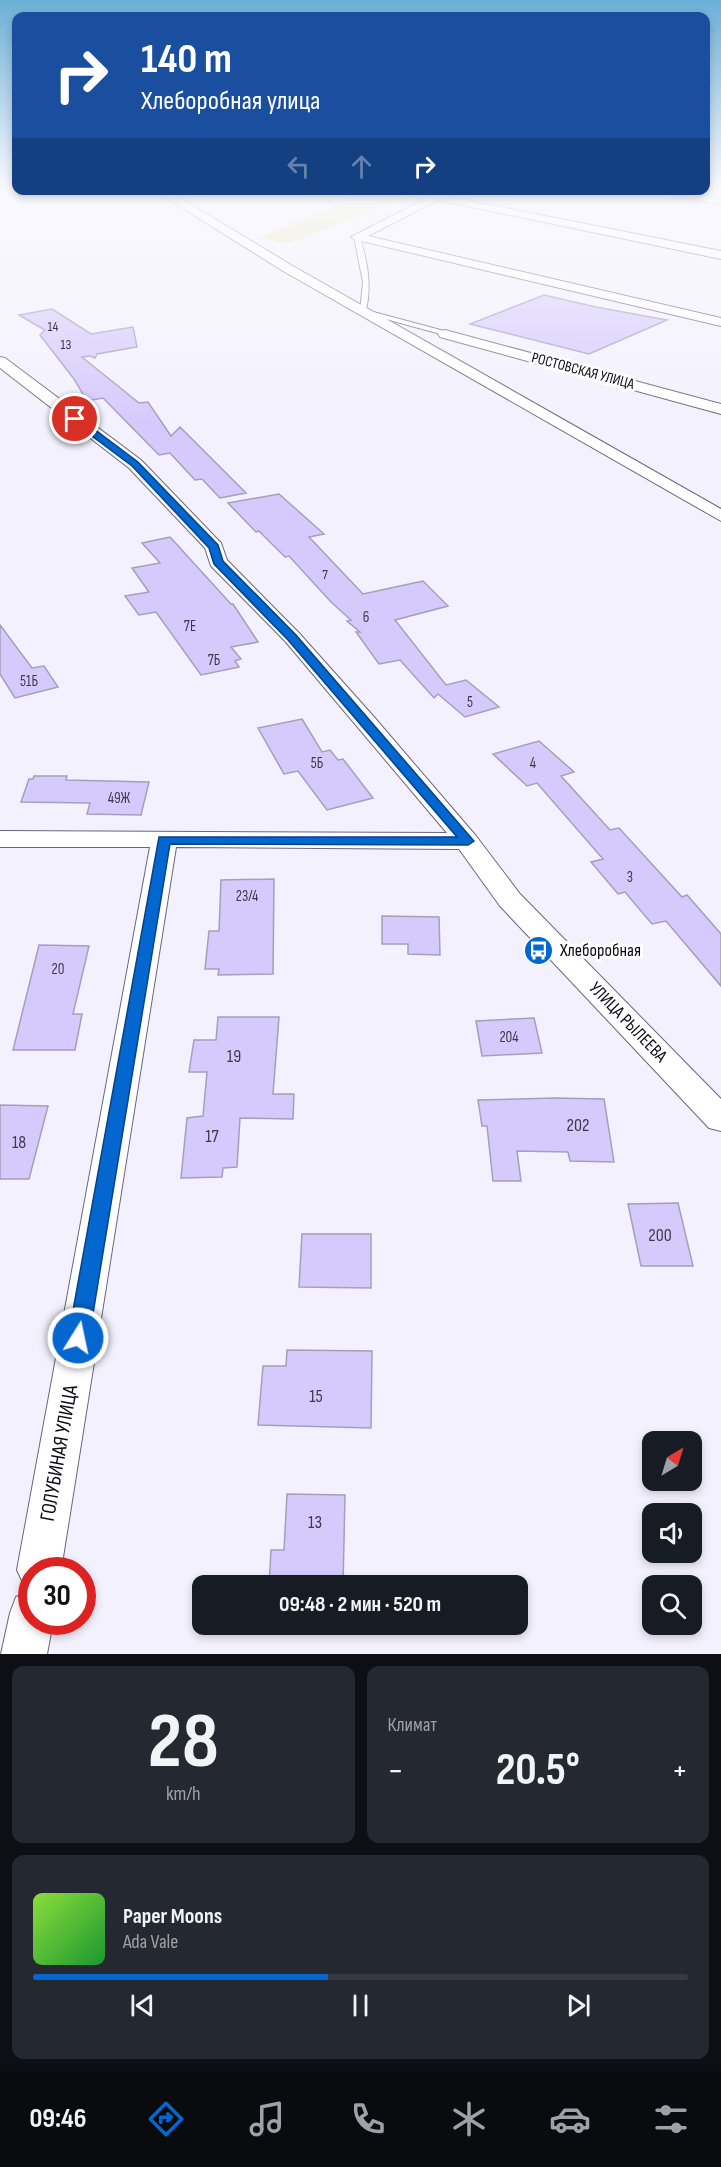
<!DOCTYPE html>
<html lang="ru">
<head>
<meta charset="utf-8">
<style>
  body { margin:0; font-family:"Sofia Sans Condensed",sans-serif; background:#242831; color:#f1f3f6; height:100vh; display:flex; flex-direction:column; font-size:22px; white-space:nowrap }
  * { box-sizing:border-box; margin:0 }
  p { font-size:20px; color:#9ea1a6 }
  .icon { flex:none; width:33px; height:33px; fill:none; stroke:currentColor; stroke-width:2; stroke-linecap:round; stroke-linejoin:round }
  .map { position:relative; height:1654px; overflow:hidden }
  .drawer { display:flex; flex-direction:column; gap:12px; padding:12px; background:#0d0f14; flex:1 }
  .drawer>* { flex:none }
  .guide { position:absolute; left:12px; top:12px; width:698px; height:183px; border-radius:12px; box-shadow:0 3px 9px #0003; background:#1a4fa0; color:#fff; overflow:hidden }
  .needle { width:39px; rotate:38deg }
  .fabs { position:absolute; left:642px; top:1431px; display:grid; gap:12px }
  .fabs a { display:grid; place-items:center; width:60px; height:60px; border-radius:12px; background:#171b24; box-shadow:0 3px 9px #0003; font-size:30px }
  .speed { position:absolute; left:18px; top:1557px; display:flex; gap:12px; font-size:30px; font-weight:700; text-align:center }
  .speed>* { display:grid; place-content:center; width:78px; height:78px; border-radius:50%; background:#171b24; box-shadow:0 3px 9px #0003; line-height:1 }
  .speed .limit { border:9px solid #d22; background:#fff; color:#111 }
  .pin { position:absolute; display:grid; place-items:center; width:51px; height:51px; color:#fff; margin:-26px; border:3px solid #fff; border-radius:50%; box-shadow:0 2px 6px #0007 }
  .me { position:absolute; width:66px; margin:-33px; rotate:10deg; stroke-linejoin:round; filter:drop-shadow(0 0 4px #0008) }
  .turn { display:flex; align-items:center; gap:21px; height:126px; padding:0 30px; font-size:27px }
  .turn .icon { width:78px; height:78px; stroke-width:2.5 }
  .turn b { display:block; font-size:42px; line-height:51px }
  .lanes { display:flex; align-items:center; height:57px; padding:0 30px; background:#0003; justify-content:center; gap:30px; direction:ltr }
  .lanes .off { opacity:.35 }
  .big { font-size:45px; font-weight:700; line-height:1.1 }
  .drawer .card { flex:1; display:flex; flex-direction:column; justify-content:center; gap:9px; min-width:0; padding:0 21px; border-radius:12px; background:#242831 }
  .drawer .dial { align-items:center; gap:0 }
  .dial b { font-size:78px; line-height:1 }
  .song { display:flex; align-items:center; gap:18px }
  .cover { width:72px; height:72px; border-radius:9px; background:linear-gradient(135deg,hsl(90 70% 55%),hsl(130 70% 35%)) }
  .played { height:6px; border-radius:3px; background:linear-gradient(90deg,#0467cf 45%,#363941 45%) }
  .keys { display:flex; justify-content:space-around; direction:ltr }
  .heat { display:flex; justify-content:space-between; align-items:center; font-size:33px; direction:ltr }
  .drawer .tiles { flex:1; display:grid; gap:12px; grid-template-columns:1fr 1fr }
  .card:last-child { grid-column:span 2 }
  .trip { position:absolute; left:192px; top:1575px; width:336px; height:60px; border-radius:12px; background:#171b24; box-shadow:0 3px 9px #0003; font-weight:700; line-height:60px; text-align:center }
  .dock { display:flex; height:96px; justify-content:space-around; align-items:center; background:#090b0e; color:#9ea1a6 }
  .dock .icon { width:42px; height:42px }
  .dock .selected { color:#0467cf }
  .dock b { font-size:27px; color:#f1f3f6 }
  .map>svg:first-child { display:block }
  .green { fill:#dee4a2 }
  .building { fill:#d6cafc; stroke:#a59ebc; stroke-width:1.5 }
  .lines { fill:none; stroke-linecap:round; stroke-linejoin:round }
  .lane-casing { stroke:#6b647f; stroke-width:2 }
  .street-casing { stroke:#6b647f; stroke-width:2 }
  .lane { fill:#fff; fill-rule:evenodd }
  .street { fill:#fff; fill-rule:evenodd }
  .route { fill:#0467cf; stroke:#034387; stroke-width:1.5 }
  .labels { text-anchor:middle; dominant-baseline:central; stroke-width:6; stroke-linejoin:round; paint-order:stroke }
  .far-number-label { font-size:14px; fill:#3e394d }
  .far-street-label { font-size:15px; fill:#0c0913; stroke:#fff }
  .number-label { font-size:15px; fill:#3e394d }
  .poi-label { font-size:18px; fill:#0c0913; stroke:#fff; text-anchor:start }
  .street-label { font-size:18px; fill:#0c0913; stroke:#fff }
  .near-number-label { font-size:18px; fill:#3e394d }
  .near-street-label { font-size:21px; fill:#0c0913; stroke:#fff }
</style>
</head>
<body>
<div class="map">
<svg width="721" height="1654" viewBox="0 0 721 1654">
  <rect width="100%" height="100%" fill="#f3f1fd"/>
  <path class="green" d="M370,190l46,1 -55,25 -67,25 -14,1 -17,-3v-3z"/>
  <path class="building" d="M544,295l52,12 71,13 -78,34 -119,-30z
    M52,309l39,25 42,-7 4,20 -40,7 -2,4 -5,-2 -8,1 57,46 9,-1 23,34 9,-9 66,66 -26,5 -18,-19 -7,1 -25,-27 -11,2 -56,-57 -16,3 -13,-22 -34,-44 5,-5 -26,-15z
    M279,494l45,40 -15,3 54,57 60,-13 25,25 -53,14 51,65 20,-5 33,27 -34,10 -27,-23 -4,4 -34,-38 -21,4 -23,-32h4l-13,-11 4,-1 -20,-18 -42,-46 -4,1 -26,-26 -3,1 -28,-29z
    M170,537l61,67h2l25,38 -27,5 10,12 -6,2 4,6 -38,8 -45,-63 -17,3 -14,-19 24,-4 -17,-24 28,-5 -18,-20z
    M0,625l32,43 12,-2 14,21 -43,11 -15,-24z
    M302,719l20,33 8,-2 8,10 5,-1 30,39 -46,12 -29,-39 -14,3 -26,-46z
    M539,741l35,31 -13,4 49,54 9,-2 63,69 5,-2 34,39v52l-55,-65 -14,3 -27,-32 -7,2 -27,-32 12,-3 -66,-76 -10,3 -34,-32z
    M34,776h33l-1,4 83,2 -8,33 -54,-1 3,-11 -69,-1 8,-23h4z
    M274,879l-1,95 -55,1 1,-6h-14l4,-38h10l2,-51z
    M382,916l57,1 1,38 -32,-1v-10h-26z
    M39,945l50,1 -16,68h9l-7,36h-62z
    M218,1017h61l-6,77h21l-1,25 -53,-1 -3,49 -14,1 -1,9 -41,1 6,-60 16,-2 4,-44h-18l5,-32h22z
    M534,1018l8,35 -60,3 -6,-35z
    M555,1098l49,1 10,63 -44,-1 -2,-9 -51,-1 4,30h-28l-6,-55h-5l-4,-26z
    M0,1105l48,1 -19,73h-29z
    M678,1203l15,63h-52l-13,-62z
    M302,1234h69v54l-72,-1z
    M287,1350l85,1 -1,77 -113,-3 5,-59h23z
    M287,1494l58,1 -2,91h-74l2,-36h13z"/>
  <g class="lines">
    <defs>
      <path id="lane" d="M357,235l3,2c7,25 12,47 6,73l82,22v4l-88,-24 3,-30 -9,-45z"/>
      <path id="street" d="M154,190h13l124,75 430,244v12l-438,-250z
        M450,190l7,3 -7,4 271,54v8l-283,-59 -70,36 353,82v8l-364,-86 -6,-3 82,-42z
        M650,190h25l46,9v6z
        M445,330l276,74v10l-281,-77 -2,-3 2,-3z
        M0,357l5,1 136,102 80,83 6,17 72,73 75,84 102,119 44,58 201,205v32l-12,-3 -209,-222 -41,-57 -283,-2 -115,723h-29v19l-8,-4 -7,-15 133,-723h-150v-16l447,2 -162,-192 -74,-75 -6,-18 -76,-80 -129,-100z
        M32,1591v31h21l-6,32h-46l9,-41 6,-16z"/>
    </defs>
    <use href="#lane" class="lane-casing"/>
    <use href="#street" class="street-casing"/>
    <use href="#lane" class="lane"/>
    <use href="#street" class="street"/>
  </g>
  <linearGradient id="sky" x2="0" y2="1"><stop stop-color="#6bafd6"/><stop offset="0.45" stop-color="#faf9fe"/><stop offset="1" stop-color="#faf9fe" stop-opacity="0"/></linearGradient>
  <rect width="721" height="422" fill="url(#sky)"/>
  <path class="route" d="M72,417h6l60,45 80,83 5,16 73,74 178,206 -6,4 -298,-1 -81,494 -3,7 -8,2 -7,-2 -3,-7 91,-501h298l-169,-197 -74,-76 -5,-16 -77,-82 -60,-45z"/>
  <defs>
    <symbol id="bus-disc" viewBox="-11 -11 22 22"><circle r="9.5" fill="#0467cf" stroke="#fff"/><path d="M-5-6H5V4H4V6H2V4H-2V6H-4V4H-5ZM-3.5-4V0h7V-4ZM-3.5 1.2v1.5H-2V1.2ZM2 1.2v1.5H3.5V1.2Z" fill="#fff"/></symbol>
  </defs>
  <g fill-rule="evenodd">
    <use href="#bus-disc" x="522" y="934" width="33" height="33"/>
  </g>
  <g class="labels">
    <g class="far-number-label">
      <text x="53" y="326">14</text>
      <text x="66" y="344">13</text>
      <text x="325" y="574">7</text>
    </g>
    <g class="far-street-label">
      <text transform="translate(583 371) rotate(15)">РОСТОВСКАЯ УЛИЦА</text>
    </g>
    <g class="number-label">
      <text x="366" y="617">6</text>
      <text x="190" y="626">7Е</text>
      <text x="214" y="660">7Б</text>
      <text x="29" y="681">51Б</text>
      <text x="470" y="702">5</text>
      <text x="317" y="763">5Б</text>
      <text x="533" y="763">4</text>
      <text x="119" y="798">49Ж</text>
      <text x="630" y="877">3</text>
      <text x="247" y="896">23/4</text>
      <text x="58" y="969">20</text>
      <text x="509" y="1037">204</text>
    </g>
    <g class="poi-label">
      <text x="560" y="950">Хлеборобная</text>
    </g>
    <g class="street-label">
      <text transform="translate(628 1022) rotate(46)">УЛИЦА РЫЛЕЕВА</text>
    </g>
    <g class="near-number-label">
      <text x="234" y="1056">19</text>
      <text x="578" y="1125">202</text>
      <text x="212" y="1136">17</text>
      <text x="19" y="1142">18</text>
      <text x="660" y="1235">200</text>
      <text x="316" y="1396">15</text>
      <text x="315" y="1522">13</text>
    </g>
    <g class="near-street-label">
      <text transform="translate(59 1453) rotate(-80)">ГОЛУБИНАЯ УЛИЦА</text>
    </g>
  </g>
</svg>
<div class="fabs">
<a><svg class="needle" viewBox="-14 -14 28 28"><path d="M0-13l5 13h-10z" fill="#e53935"/><path d="M0 13l5-13h-10z" fill="#9ea1a6"/></svg></a>
<a><svg class="icon" aria-label="sound" viewBox="0 0 24 24"><path d="M4 9h4l5-4v14l-5-4H4zM17 9q2 3 0 6"/></svg></a>
<a><svg class="icon" aria-label="search" viewBox="0 0 24 24"><circle cx="10" cy="10" r="6"/><path d="M15 15l6 6"/></svg></a>
</div>
<div class="speed"><div class="limit">30</div></div>
<div class="pin" style="left:75px;top:419px;background:#d93025"><svg class="icon" aria-label="arrive" viewBox="0 0 24 24"><path d="M6 21V4h12l-3 4 3 4H6"/></svg></div>
<svg class="me" style="left:78px;top:1338px" viewBox="-20 -20 40 40"><circle r="17" fill="#0467cf" stroke="#fff" stroke-width="3"/><path d="M0-11L8 9 0 5-8 9z" fill="#fff"/></svg>
<div class="trip">09:48 · 2 мин · 520 m</div>
<div class="guide">
<div class="turn"><svg class="icon" aria-label="right" viewBox="0 0 24 24"><path d="M7 20v-9h11M14 6l5 5-5 5"/></svg><div><b>140 m</b>Хлеборобная улица</div></div>
<div class="lanes"><svg class="icon off" aria-label="left" viewBox="0 0 24 24"><path d="M17 20v-9H6M10 6l-5 5 5 5"/></svg><svg class="icon off" aria-label="ahead" viewBox="0 0 24 24"><path d="M12 20V5M6 11l6-6 6 6"/></svg><svg class="icon" aria-label="right" viewBox="0 0 24 24"><path d="M7 20v-9h11M14 6l5 5-5 5"/></svg></div>
</div>
</div>
<section class="drawer">
<div class="tiles">
<div class="card dial"><b>28</b><p>km/h</p></div>
<div class="card"><p>Климат</p>
<div class="heat"><a>−</a><b class="big">20.5°</b><a>+</a></div>
</div>
<div class="card">
<div class="song"><i class="cover"></i><div><b>Paper Moons</b><p>Ada Vale</p></div></div>
<div class="played"></div>
<div class="keys"><svg class="icon" aria-label="previous" viewBox="0 0 24 24"><path d="M18 5L8 12l10 7zM5 5v14"/></svg><svg class="icon" aria-label="pause" viewBox="0 0 24 24"><path d="M8 5v14M16 5v14"/></svg><svg class="icon" aria-label="next" viewBox="0 0 24 24"><path d="M6 5l10 7-10 7zM19 5v14"/></svg></div>
</div>
</div>
</section>
<nav class="dock">
<b>09:46</b>
<svg class="icon selected" aria-label="directions" viewBox="0 0 24 24"><path d="M12 3l9 9-9 9-9-9zM9 14v-3h6M13 9l2 2-2 2"/></svg>
<svg class="icon" aria-label="music" viewBox="0 0 24 24"><path d="M9 18V5l10-2v13"/><circle cx="6" cy="18" r="3"/><circle cx="16" cy="16" r="3"/></svg>
<svg class="icon" aria-label="phone" viewBox="0 0 24 24"><path d="M5 4h4l2 5-3 2q2 4 5 5l2-3 5 2v4C11 20 4 13 5 4z"/></svg>
<svg class="icon" aria-label="climate" viewBox="0 0 24 24"><path d="M12 3v18M4 7l16 10M4 17L20 7"/></svg>
<svg class="icon" aria-label="car" viewBox="0 0 24 24"><path d="M5 17H2v-5l4-1 3-4h7l3 4 3 1v5h-3M9 17h6M6 11h13"/><circle cx="7" cy="17" r="2"/><circle cx="17" cy="17" r="2"/></svg>
<svg class="icon" aria-label="filters" viewBox="0 0 24 24"><path d="M4 7h16M4 17h16"/><circle cx="9" cy="7" r="2"/><circle cx="15" cy="17" r="2"/></svg>
</nav>
</body>
</html>
